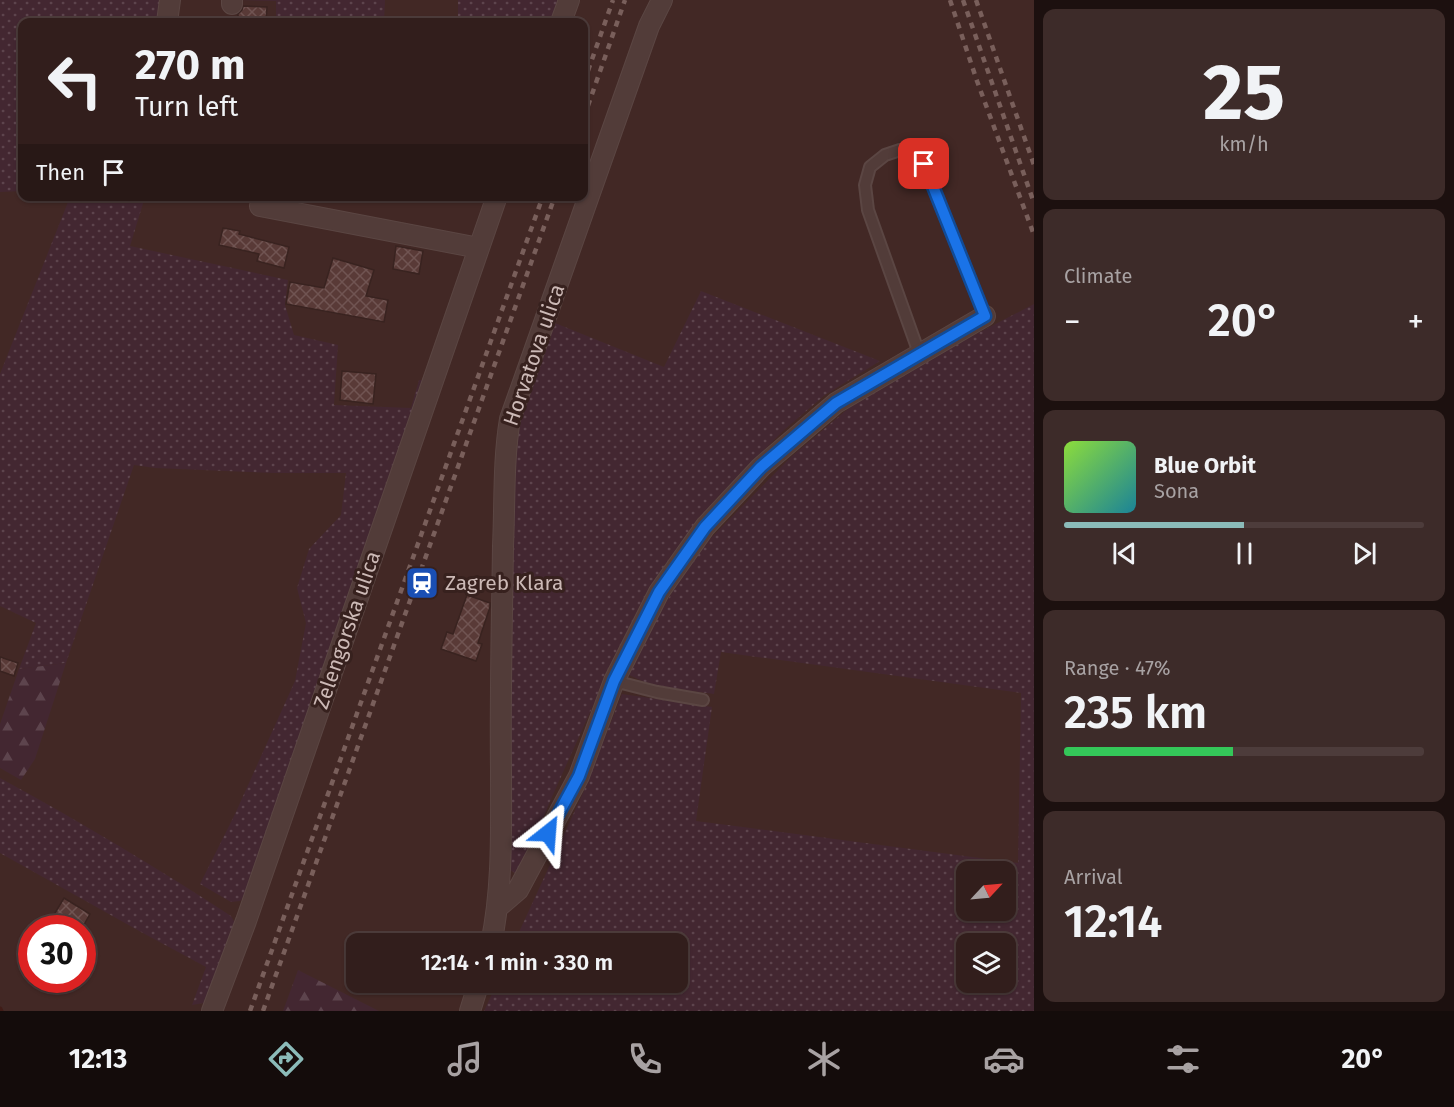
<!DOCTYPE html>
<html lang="en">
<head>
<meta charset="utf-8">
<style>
  body { margin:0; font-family:"Fira Sans",sans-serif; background:#3d2b29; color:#f1f3f6; height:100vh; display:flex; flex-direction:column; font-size:22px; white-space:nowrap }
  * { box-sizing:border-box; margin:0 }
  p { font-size:20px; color:#a8a2a3 }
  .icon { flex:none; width:33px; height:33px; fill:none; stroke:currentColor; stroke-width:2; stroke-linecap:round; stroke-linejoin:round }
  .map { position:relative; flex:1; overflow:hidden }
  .drawer { display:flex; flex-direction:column; gap:9px; padding:9px; background:#1c100f; width:420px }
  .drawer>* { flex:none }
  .guide { position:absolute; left:18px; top:18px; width:570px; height:183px; border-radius:12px; box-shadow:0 2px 4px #0004,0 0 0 2px #4d3c3b; background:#321e1c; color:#f1f3f6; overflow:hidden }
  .needle { width:39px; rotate:64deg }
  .tools { position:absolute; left:956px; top:861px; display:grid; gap:12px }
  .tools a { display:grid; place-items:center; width:60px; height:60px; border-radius:12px; background:#321e1c; box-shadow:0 2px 4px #0004,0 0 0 2px #4d3c3b; font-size:30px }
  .speed { position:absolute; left:18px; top:915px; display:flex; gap:12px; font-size:30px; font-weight:700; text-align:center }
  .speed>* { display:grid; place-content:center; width:78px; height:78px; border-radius:50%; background:#321e1c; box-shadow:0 2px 4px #0004,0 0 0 2px #4d3c3b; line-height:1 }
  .speed .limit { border:9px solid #d22; background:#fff; color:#111 }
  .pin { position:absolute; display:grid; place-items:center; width:51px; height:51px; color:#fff; margin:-26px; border-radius:12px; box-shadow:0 3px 9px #0006 }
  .me { position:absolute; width:66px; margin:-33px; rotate:28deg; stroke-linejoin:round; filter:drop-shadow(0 0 4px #0008) }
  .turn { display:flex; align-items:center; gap:21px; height:126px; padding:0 18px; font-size:27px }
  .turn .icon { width:78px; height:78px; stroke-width:2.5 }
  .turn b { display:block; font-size:42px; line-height:51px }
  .then { display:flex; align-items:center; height:57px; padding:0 18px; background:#0003; gap:12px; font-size:22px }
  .big { font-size:45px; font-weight:600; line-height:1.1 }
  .drawer .card { flex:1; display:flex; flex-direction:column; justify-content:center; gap:9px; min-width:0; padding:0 21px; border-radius:12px; background:#3d2b29 }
  .drawer .dial { align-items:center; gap:0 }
  .dial b { font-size:78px; line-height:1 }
  .song { display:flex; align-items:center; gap:18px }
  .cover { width:72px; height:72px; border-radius:9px; background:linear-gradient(135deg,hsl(90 70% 55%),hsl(190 70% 35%)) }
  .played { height:6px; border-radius:3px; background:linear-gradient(90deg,#8bbbb9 50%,#4d3c3b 50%) }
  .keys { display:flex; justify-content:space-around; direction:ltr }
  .heat { display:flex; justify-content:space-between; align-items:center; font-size:33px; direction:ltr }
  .charge { height:9px; border-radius:4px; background:linear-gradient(90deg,#34c759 47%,#4d3c3b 0) }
  .trip { position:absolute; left:346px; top:933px; width:342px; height:60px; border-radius:12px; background:#321e1c; box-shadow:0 2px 4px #0004,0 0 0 2px #4d3c3b; font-weight:600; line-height:60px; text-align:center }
  .menu { display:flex; height:96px; justify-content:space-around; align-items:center; background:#140c0b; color:#a8a2a3 }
  .menu .icon { width:42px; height:42px }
  .menu .on { color:#8bbbb9 }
  .menu b { font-size:27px; color:#f1f3f6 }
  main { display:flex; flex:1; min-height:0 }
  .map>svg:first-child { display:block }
  .green { fill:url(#green-dots); fill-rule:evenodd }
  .forest { fill:url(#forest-firs) }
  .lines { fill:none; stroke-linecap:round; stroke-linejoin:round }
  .stream { stroke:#411c17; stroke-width:5 }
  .building { fill:url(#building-cross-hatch); stroke:#392320; stroke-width:1.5 }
  .lane-casing { stroke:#5b4643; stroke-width:14 }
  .street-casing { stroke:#5b4643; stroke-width:22 }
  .lane { stroke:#523c39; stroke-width:10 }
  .street { stroke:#523c39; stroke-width:20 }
  .rail { stroke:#795f5b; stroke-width:4.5; stroke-dasharray:6 6; stroke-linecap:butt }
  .route-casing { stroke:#114b97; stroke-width:15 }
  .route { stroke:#1a73e8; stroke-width:10 }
  .labels { text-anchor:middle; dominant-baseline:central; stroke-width:6; stroke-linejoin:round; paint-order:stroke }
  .street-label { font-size:21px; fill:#ccb9b6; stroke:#37211e }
  .poi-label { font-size:21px; fill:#ccb9b6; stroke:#37211e; text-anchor:start }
</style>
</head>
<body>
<main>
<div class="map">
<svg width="1034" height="1011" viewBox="0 0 1034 1011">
  <defs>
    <pattern id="green-dots" width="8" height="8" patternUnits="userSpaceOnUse" patternTransform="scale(1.5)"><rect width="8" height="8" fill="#432731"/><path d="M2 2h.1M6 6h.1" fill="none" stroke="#5d444d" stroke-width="1.8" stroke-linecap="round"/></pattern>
    <pattern id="forest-firs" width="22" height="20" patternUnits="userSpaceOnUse" patternTransform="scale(1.5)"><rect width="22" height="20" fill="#432731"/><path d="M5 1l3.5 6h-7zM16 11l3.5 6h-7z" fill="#5d444d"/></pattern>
    <pattern id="building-cross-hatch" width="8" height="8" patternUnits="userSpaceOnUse" patternTransform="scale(1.5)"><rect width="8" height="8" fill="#593a37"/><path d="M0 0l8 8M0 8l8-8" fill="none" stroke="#705452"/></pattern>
  </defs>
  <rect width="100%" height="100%" fill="#422825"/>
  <path class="green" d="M0,0h164v1l-8,21h-134v169l-22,1z
    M239,0h146l-1,22h-108v-21z
    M458,0h105l-8,22h-97z
    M70,197h75l-15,49 158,34 -3,25 9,30 44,10 -4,60 77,3 8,-28h6l-180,517 -5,4 -9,1 -31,-18 35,-70 60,-133 11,-58 -9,-35 12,-39 32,-34 5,-42h-71l-120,-5 -21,-3 -68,198 -47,6 17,-46 -36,-17v-232z
    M701,291l179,70 -55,34 -41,35 -67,68 -26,31 -72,119 -68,151 -30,74h-6l-10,-6 9,-439 36,-107 114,46z
    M1034,304v707h-550l13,-28 181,-1v-38l-164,-1 69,-150 39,-99 90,13 -16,114 322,42 3,-170 -300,-41 -7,42 -61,-8 -24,-11 2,-12 47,-81 29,-40 85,-86 57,-48 66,-42zM966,872h39v38h-39zM966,944h39v38h-39z
    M0,778c79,43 156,89 231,138l4,7 -26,78 -5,2 -12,2 14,-38 -65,-35 -141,-79z"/>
  <path class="forest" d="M66,663l-31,96 -14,21 -21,-12v-44l19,-55z
    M298,970l81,41h-96z"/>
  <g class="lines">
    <path class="stream" d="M0,1009l1,2"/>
  </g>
  <path class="building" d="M243,6l24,1 -1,15h-28v-8l4,-4z
    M223,228l17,3 -1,3 50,13 -5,21 -27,-7 2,-7 -40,-9z
    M396,246l27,5 -4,23 -26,-5z
    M333,258l41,12 -8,26 22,4 -4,22 -98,-18 4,-22 34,6z
    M342,371l34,3 -3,30 -33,-4z
    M467,595l23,8v4l-12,36 4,1 -6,17 -35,-12 6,-17 6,2z
    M0,657l18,6 -4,13 -14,-5z
    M64,898l26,16 -8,14h-36z"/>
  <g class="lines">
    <defs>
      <path id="lane" d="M919,353l-51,-143 -3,-25 5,-18 15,-12 15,-5 11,2 13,12 61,152
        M614,681l43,11 46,8"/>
      <path id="street" d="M232,4v-4
        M167,22l3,-22
        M561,22l8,-22
        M260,206l219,42
        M497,908l21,-18 61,-114 35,-95 45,-89 46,-65 56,-60 75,-64 149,-87
        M491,944c12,-57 10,-116 10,-174 -1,-74 1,-149 2,-224 2,-42 0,-85 7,-127l139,-393 13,-26
        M212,1011l34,-90 251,-725
        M470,1011l9,-29"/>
    </defs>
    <use href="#lane" class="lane-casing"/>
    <use href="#street" class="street-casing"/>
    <use href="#lane" class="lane"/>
    <use href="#street" class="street"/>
    <path class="rail" d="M950,0l27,81 57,154
      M963,0l71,203
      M976,0l58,165
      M584,82l29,-82
      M584,117l41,-117
      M250,1011l293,-815
      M263,1011l292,-815"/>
  </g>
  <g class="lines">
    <defs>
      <path id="route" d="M548,833l31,-57 35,-95 45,-89 46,-65 56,-60 75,-64 149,-87 -61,-152"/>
    </defs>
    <use href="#route" class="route-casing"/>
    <use href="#route" class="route"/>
  </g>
  <defs>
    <symbol id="station-square" viewBox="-11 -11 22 22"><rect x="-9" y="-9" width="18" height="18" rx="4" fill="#1a4fb4" stroke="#37211e"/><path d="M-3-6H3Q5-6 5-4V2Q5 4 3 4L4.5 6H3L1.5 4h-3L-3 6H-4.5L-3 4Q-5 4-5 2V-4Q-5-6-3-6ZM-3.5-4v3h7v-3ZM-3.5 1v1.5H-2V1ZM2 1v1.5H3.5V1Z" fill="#fff"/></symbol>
  </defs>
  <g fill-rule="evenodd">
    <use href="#station-square" x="403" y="564" width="38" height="38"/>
  </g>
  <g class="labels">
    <g class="street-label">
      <text transform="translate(534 355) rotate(-71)">Horvatova ulica</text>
      <text transform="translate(347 630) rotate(-71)">Zelengorska ulica</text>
    </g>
    <g class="poi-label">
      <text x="445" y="583">Zagreb Klara</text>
    </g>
  </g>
</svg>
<div class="tools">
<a><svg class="needle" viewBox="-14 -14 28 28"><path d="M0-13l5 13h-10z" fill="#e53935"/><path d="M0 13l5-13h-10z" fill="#a8a2a3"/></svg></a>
<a><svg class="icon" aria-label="layers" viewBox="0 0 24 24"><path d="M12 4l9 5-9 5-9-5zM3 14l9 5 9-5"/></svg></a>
</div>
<div class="speed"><div class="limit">30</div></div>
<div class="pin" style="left:924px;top:164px;background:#d93025"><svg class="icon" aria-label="arrive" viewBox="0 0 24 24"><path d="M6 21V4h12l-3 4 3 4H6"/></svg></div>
<svg class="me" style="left:548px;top:833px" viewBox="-20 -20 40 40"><path d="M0-17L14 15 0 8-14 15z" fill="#1a73e8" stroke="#fff" stroke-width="4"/></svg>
<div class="trip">12:14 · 1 min · 330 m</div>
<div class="guide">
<div class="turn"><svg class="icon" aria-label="left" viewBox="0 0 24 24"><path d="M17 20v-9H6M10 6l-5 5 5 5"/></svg><div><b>270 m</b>Turn left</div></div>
<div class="then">Then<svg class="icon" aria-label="arrive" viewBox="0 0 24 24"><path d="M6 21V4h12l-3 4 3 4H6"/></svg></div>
</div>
</div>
<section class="drawer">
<div class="card dial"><b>25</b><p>km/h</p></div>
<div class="card"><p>Climate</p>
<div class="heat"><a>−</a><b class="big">20°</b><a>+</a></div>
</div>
<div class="card">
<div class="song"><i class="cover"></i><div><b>Blue Orbit</b><p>Sona</p></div></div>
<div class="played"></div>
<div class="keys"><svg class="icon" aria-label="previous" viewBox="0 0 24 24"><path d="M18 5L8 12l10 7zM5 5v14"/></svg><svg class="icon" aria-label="pause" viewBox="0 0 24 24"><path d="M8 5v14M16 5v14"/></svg><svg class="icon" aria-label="next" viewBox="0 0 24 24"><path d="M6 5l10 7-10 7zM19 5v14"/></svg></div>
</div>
<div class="card"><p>Range · 47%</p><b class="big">235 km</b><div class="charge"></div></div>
<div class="card"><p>Arrival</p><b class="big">12:14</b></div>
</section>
</main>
<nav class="menu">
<b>12:13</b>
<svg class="icon on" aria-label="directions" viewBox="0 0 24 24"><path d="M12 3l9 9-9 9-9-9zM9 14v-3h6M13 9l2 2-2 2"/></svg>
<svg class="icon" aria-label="music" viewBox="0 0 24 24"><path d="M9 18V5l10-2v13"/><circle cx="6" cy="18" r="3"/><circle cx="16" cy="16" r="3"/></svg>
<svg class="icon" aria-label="phone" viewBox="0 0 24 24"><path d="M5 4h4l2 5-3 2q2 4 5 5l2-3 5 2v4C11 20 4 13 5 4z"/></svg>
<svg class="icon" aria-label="climate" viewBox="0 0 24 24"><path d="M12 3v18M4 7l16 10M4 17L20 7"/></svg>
<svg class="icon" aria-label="car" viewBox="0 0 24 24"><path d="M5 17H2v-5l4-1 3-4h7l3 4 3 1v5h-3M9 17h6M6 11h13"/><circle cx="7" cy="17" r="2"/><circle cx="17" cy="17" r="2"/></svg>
<svg class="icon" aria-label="filters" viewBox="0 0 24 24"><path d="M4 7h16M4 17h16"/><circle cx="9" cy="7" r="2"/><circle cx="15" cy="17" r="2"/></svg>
<b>20°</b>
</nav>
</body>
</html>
